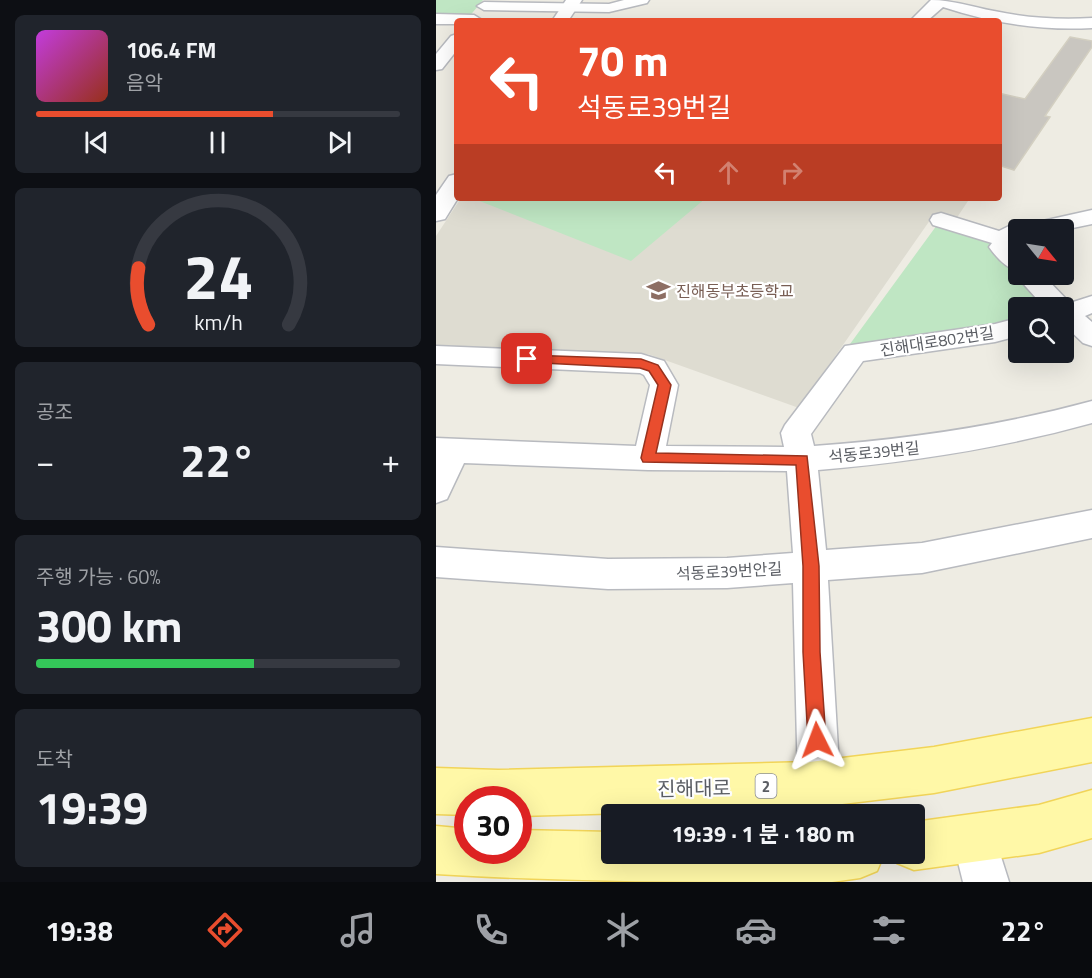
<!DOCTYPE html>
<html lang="ko">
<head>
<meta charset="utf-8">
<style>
  body { margin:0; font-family:"Titillium Web","Noto Sans KR",sans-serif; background:#20242c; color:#f1f3f6; height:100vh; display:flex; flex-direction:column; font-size:22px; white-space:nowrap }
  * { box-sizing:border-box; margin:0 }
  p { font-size:20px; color:#9ea1a6 }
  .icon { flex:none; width:33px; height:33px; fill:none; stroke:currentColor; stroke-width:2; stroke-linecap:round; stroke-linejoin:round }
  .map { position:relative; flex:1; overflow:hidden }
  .panel { display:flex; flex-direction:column; gap:15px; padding:15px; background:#0d0f14; width:436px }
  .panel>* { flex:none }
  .hud { position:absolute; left:18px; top:18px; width:548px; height:183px; border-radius:6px; box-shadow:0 6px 24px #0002; background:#e94d2e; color:#fff; overflow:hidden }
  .needle { width:39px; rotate:120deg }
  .buttons { position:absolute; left:572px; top:219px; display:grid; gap:12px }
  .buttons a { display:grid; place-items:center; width:66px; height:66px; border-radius:6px; background:#171b24; box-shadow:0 6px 24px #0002; font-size:30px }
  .speed { position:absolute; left:18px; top:786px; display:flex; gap:12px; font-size:30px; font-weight:700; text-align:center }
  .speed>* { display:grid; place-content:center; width:78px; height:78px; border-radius:50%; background:#171b24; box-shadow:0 6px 24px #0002; line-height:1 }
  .speed .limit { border:9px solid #d22; background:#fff; color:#111 }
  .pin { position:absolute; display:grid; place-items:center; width:51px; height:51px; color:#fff; margin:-26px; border-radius:12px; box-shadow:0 3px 9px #0006 }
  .me { position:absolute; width:66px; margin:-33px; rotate:357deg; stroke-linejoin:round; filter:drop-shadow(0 0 4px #0008) }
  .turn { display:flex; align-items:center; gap:21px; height:126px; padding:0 24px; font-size:27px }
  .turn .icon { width:78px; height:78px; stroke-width:2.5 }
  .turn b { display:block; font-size:42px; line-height:51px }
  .lanes { display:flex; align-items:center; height:57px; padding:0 24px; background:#0003; justify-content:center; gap:30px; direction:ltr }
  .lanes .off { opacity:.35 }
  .big { font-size:45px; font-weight:700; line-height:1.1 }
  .panel .card { flex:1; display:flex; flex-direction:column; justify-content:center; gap:9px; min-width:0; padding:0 21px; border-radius:9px; background:#20242c }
  .panel .dial { align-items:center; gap:0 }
  .dial svg { height:156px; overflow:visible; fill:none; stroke:#363941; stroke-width:7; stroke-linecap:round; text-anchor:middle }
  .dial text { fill:#f1f3f6; stroke:none }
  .song { display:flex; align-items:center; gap:18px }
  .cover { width:72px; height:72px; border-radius:9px; background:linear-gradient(135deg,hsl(290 70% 55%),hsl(10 70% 35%)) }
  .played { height:6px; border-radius:3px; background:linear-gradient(90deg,#e94d2e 65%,#363941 65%) }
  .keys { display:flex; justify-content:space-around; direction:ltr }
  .heat { display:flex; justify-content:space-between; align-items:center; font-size:33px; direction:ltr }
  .charge { height:9px; border-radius:4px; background:linear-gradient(90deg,#34c759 60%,#363941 0) }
  .trip { position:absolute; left:165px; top:804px; width:324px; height:60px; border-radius:6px; background:#171b24; box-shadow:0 6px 24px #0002; font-weight:700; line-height:60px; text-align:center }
  .tabs { display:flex; height:96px; justify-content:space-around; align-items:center; background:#090b0e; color:#9ea1a6 }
  .tabs .icon { width:42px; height:42px }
  .tabs .selected { color:#e94d2e }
  .tabs b { font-size:27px; color:#f1f3f6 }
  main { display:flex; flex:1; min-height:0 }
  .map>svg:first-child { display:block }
  .education { fill:#dedcd1 }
  .green { fill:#bfe6c3 }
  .building { fill:#c9c6c0; stroke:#d3cfc1; stroke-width:1.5 }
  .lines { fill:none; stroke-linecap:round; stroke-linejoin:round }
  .minor-casing { stroke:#b8babf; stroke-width:3 }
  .tertiary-casing { stroke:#b8babf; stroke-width:3 }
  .primary-casing { stroke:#f1d459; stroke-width:3 }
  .minor { fill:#fff; fill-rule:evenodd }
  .tertiary { fill:#fff; fill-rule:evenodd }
  .primary { fill:#fff8a7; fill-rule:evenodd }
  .route { fill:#e94d2e; stroke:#97321e; stroke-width:1.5 }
  .labels { text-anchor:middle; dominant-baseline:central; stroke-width:4.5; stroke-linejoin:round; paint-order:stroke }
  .shield { fill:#fff; stroke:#8c8e92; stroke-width:1.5 }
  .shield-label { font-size:15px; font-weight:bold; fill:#5b5e64 }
  .education-label { font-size:16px; fill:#785e54; stroke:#fff; text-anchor:start }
  .street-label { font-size:16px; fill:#5b5e64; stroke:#fff }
  .near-street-label { font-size:20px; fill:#5b5e64; stroke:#fff }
</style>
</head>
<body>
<main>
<section class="panel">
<div class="card">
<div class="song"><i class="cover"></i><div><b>106.4 FM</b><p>음악</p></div></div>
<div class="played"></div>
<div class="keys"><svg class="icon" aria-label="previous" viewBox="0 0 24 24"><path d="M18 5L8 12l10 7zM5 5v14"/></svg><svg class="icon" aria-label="pause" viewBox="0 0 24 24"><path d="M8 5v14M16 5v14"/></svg><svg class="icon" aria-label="next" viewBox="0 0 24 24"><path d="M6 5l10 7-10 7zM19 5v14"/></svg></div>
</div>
<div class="card dial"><svg viewBox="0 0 100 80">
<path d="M14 69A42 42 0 1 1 86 69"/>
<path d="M14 69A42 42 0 0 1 9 40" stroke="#e94d2e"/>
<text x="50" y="56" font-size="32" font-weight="700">24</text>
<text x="50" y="72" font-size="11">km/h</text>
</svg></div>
<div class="card"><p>공조</p>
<div class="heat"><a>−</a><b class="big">22°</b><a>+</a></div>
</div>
<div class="card"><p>주행 가능 · 60%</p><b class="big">300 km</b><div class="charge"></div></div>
<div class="card"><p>도착</p><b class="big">19:39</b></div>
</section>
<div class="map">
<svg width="656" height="882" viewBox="0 0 656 882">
  <rect width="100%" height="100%" fill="#eeece3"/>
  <path class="education" d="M25,198h509l-14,21 -21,-6 -136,195 -151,-54 -212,-9v-109z"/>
  <path class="green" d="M0,0h47l-15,18 -32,-1z
    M45,198h225l-75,63 -154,-61z
    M501,225l53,16 28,30v3l34,33 -34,1v12l-161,28 -7,-4z"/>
  <path class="building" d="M634,37l22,4v6l-47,69 5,1 -36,53 -16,-5v-72l27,6z"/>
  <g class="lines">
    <defs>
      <path id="minor" d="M188,0h25l-2,3 -38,9 -125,-2 -7,-4 7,-4 125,2z
        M495,0c22,0 41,7 63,11 33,7 65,9 98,7v10c-52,3 -100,-5 -149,-21l-16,14h-17z
        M0,14l38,1 8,5 -25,1v3h-21z
        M21,34v16l-15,19 -6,1v-16l15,-18z
        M656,210v14l-29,6h-45v8l-5,8 5,5v23h24l28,29 22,-7v17l-7,3 7,6v24l-9,-3 -20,-19v-16h-18l-26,-29 -3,-5 2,-3c-12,-3 -22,-14 -29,-24l3,-4 -59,-18 -3,-5 3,-5 8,-2 58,18 10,-5h11z
        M582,318v18l-23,6 -132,19 -52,73 3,12c94,-7 186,-20 278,-45v22c-90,25 -181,39 -274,47l8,80 96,-7 170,-33v28l-170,35 -94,7 12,203 -6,15 -15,6 -15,-6 -6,-15 -5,-200 -66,5 -119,1 -172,-12v-30l172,12 119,-1 66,-5 -6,-82 -139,-1 -184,-7 -17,36 -11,4v-65l200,8 14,-61 -6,-10 -4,-2 -204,-9v-18l205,8 23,7 14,24 -12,61 118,1 -3,-14 4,-8 60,-79 150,-22z
        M538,816l16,6 19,60h-46l-11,-44 6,-16z"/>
      <path id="tertiary" d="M130,0h16l-14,21h-16z
        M21,174l1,24 -13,21 -9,2v-26l13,-19z"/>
      <path id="primary" d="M656,718v44l-158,31 -125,15 -291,8v-16h-50v15l-32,-1v-46l62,2 311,-8 125,-15z
        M656,790v48l-53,15 -125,17 -17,-7 -4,-9h21v-32l125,-17z
        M0,826l32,3v21h50v-20l94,2v22h272l-7,17 -17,7 -28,4c-132,0 -265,0 -396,-8z"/>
    </defs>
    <use href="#minor" class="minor-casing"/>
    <use href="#tertiary" class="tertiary-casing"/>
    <use href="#primary" class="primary-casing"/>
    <use href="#minor" class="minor"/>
    <use href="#tertiary" class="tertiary"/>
    <use href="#primary" class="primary"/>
  </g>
  <path class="route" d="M91,355l114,4 17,6 13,20 -15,68 151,3 12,110 1,86 6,88 -3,6 -6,3 -7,-3 -2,-6 -5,-88v-86l-7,-101 -153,-3 -2,-4 17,-73 -9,-14 -9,-3 -117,-6 -2,-3 2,-3z"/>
  <defs>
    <symbol id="school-bare" viewBox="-9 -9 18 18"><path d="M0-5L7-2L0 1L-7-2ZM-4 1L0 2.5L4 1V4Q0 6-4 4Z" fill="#8d6e63" stroke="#fff" stroke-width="2.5" paint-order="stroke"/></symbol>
  </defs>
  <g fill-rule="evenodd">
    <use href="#school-bare" x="206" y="274" width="33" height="33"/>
  </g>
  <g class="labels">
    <rect class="shield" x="319.5" y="774" width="21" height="24" rx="4.5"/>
    <g class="shield-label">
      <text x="330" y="786">2</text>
    </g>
    <g class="education-label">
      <text x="240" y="291">진해동부초등학교</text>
    </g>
    <g class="street-label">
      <text transform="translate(501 341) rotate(-9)">진해대로802번길</text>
      <text transform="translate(438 452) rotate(-6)">석동로39번길</text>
      <text transform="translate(293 571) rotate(-3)">석동로39번안길</text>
    </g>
    <g class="near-street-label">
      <text transform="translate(258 788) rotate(-1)">진해대로</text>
    </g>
  </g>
</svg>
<div class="buttons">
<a><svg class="needle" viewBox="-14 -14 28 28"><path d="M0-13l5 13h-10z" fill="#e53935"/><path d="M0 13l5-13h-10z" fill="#9ea1a6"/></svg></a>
<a><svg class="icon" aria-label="search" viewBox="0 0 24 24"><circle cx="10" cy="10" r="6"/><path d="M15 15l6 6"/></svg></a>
</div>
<div class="speed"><div class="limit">30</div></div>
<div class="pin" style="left:91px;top:359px;background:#d93025"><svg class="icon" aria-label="arrive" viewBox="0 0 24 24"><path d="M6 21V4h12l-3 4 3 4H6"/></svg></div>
<svg class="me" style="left:381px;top:740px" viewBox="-20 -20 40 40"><path d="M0-17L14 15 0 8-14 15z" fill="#e94d2e" stroke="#fff" stroke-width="4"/></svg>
<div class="trip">19:39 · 1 분 · 180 m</div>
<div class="hud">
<div class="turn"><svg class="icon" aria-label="left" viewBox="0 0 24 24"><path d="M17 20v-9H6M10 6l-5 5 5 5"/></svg><div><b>70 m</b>석동로39번길</div></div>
<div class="lanes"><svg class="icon" aria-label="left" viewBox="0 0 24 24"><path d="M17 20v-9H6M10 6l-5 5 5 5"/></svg><svg class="icon off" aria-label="ahead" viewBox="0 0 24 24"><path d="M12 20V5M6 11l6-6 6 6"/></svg><svg class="icon off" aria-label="right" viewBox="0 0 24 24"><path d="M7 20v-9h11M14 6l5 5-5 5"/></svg></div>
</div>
</div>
</main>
<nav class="tabs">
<b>19:38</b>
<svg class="icon selected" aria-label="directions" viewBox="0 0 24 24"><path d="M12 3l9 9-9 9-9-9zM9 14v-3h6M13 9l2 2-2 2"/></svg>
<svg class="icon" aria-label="music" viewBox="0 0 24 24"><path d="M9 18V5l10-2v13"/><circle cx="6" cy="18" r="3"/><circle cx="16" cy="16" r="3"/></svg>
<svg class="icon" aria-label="phone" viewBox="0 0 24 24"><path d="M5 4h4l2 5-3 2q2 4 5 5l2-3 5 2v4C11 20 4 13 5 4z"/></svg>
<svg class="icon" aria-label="climate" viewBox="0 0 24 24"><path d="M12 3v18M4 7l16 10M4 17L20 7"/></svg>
<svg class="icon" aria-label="car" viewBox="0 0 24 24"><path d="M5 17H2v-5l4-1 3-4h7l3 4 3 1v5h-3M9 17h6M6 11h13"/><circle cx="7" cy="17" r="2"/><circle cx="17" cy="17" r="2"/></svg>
<svg class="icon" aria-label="filters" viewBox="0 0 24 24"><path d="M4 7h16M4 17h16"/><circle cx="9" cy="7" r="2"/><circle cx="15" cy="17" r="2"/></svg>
<b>22°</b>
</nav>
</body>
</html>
